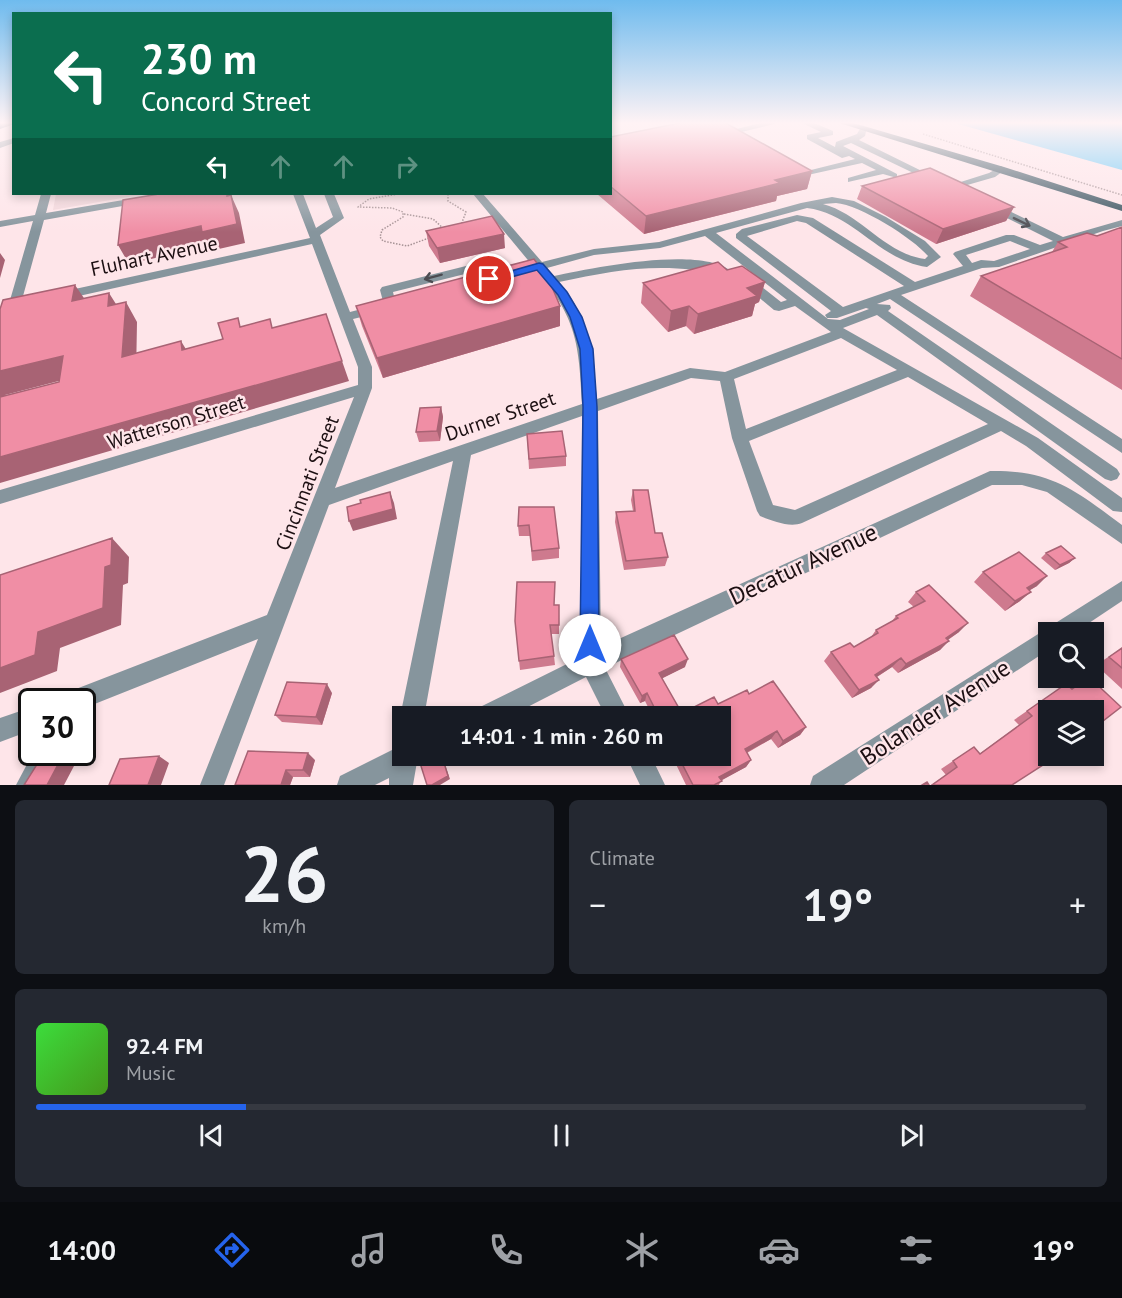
<!DOCTYPE html>
<html lang="en">
<head>
<meta charset="utf-8">
<style>
  body { margin:0; font-family:"PT Sans",sans-serif; background:#242831; color:#f1f3f6; height:100vh; display:flex; flex-direction:column; font-size:22px; white-space:nowrap }
  * { box-sizing:border-box; margin:0 }
  p { font-size:20px; color:#9ea1a6 }
  .icon { flex:none; width:33px; height:33px; fill:none; stroke:currentColor; stroke-width:2; stroke-linecap:round; stroke-linejoin:round }
  .map { position:relative; height:785px; overflow:hidden }
  .sheet { display:flex; flex-direction:column; gap:15px; padding:15px; background:#0d0f14; flex:1 }
  .sheet>* { flex:none }
  .top-card { position:absolute; left:12px; top:12px; width:600px; height:183px; border-radius:0px; box-shadow:0 3px 9px #0003; background:#0b6e4f; color:#fff; overflow:hidden }
  .fabs { position:absolute; left:1038px; top:622px; display:grid; gap:12px }
  .fabs a { display:grid; place-items:center; width:66px; height:66px; border-radius:0px; background:#171b24; box-shadow:0 3px 9px #0003; font-size:30px }
  .speed { position:absolute; left:18px; top:688px; display:flex; gap:12px; font-size:30px; font-weight:700; text-align:center }
  .speed>* { display:grid; place-content:center; width:78px; height:78px; border-radius:50%; background:#171b24; box-shadow:0 3px 9px #0003; line-height:1 }
  .speed .limit { border:3px solid #111; border-radius:9px; background:#fff; color:#111 }
  .pin { position:absolute; display:grid; place-items:center; width:51px; height:51px; color:#fff; margin:-26px; border:3px solid #fff; border-radius:50%; box-shadow:0 2px 6px #0007 }
  .me { position:absolute; width:66px; margin:-33px; rotate:0deg; stroke-linejoin:round; filter:drop-shadow(0 0 4px #0008) }
  .turn { display:flex; align-items:center; gap:21px; height:126px; padding:0 30px; font-size:27px }
  .turn .icon { width:78px; height:78px; stroke-width:2.5 }
  .turn b { display:block; font-size:42px; line-height:51px }
  .lanes { display:flex; align-items:center; height:57px; padding:0 30px; background:#0003; justify-content:center; gap:30px; direction:ltr }
  .lanes .off { opacity:.35 }
  .big { font-size:45px; font-weight:700; line-height:1.1 }
  .sheet .widget { flex:1; display:flex; flex-direction:column; justify-content:center; gap:9px; min-width:0; padding:0 21px; border-radius:9px; background:#242831 }
  .sheet .dial { align-items:center; gap:0 }
  .dial b { font-size:78px; line-height:1 }
  .song { display:flex; align-items:center; gap:18px }
  .cover { width:72px; height:72px; border-radius:9px; background:linear-gradient(135deg,hsl(120 70% 55%),hsl(100 70% 35%)) }
  .played { height:6px; border-radius:3px; background:linear-gradient(90deg,#2563eb 20%,#363941 20%) }
  .keys { display:flex; justify-content:space-around; direction:ltr }
  .heat { display:flex; justify-content:space-between; align-items:center; font-size:33px; direction:ltr }
  .sheet .tiles { flex:1; display:grid; gap:15px; grid-template-columns:1fr 1fr }
  .widget:last-child { grid-column:span 2 }
  .trip { position:absolute; left:392px; top:706px; width:339px; height:60px; border-radius:0px; background:#171b24; box-shadow:0 3px 9px #0003; font-weight:700; line-height:60px; text-align:center }
  .tabs { display:flex; height:96px; justify-content:space-around; align-items:center; background:#090b0e; color:#9ea1a6 }
  .tabs .icon { width:42px; height:42px }
  .tabs .selected { color:#2563eb }
  .tabs b { font-size:27px; color:#f1f3f6 }
  .map>svg:first-child { display:block }
  .built { fill:#f1d5da }
  .water { fill:#5ac6f8 }
  .lines { fill:none; stroke-linecap:round; stroke-linejoin:round }
  .path { stroke:#a69295; stroke-width:1.5; stroke-dasharray:1.5 1.5; stroke-linecap:butt }
  .minor { fill:#86959d; fill-rule:evenodd }
  .major { fill:#334e5b; fill-rule:evenodd }
  .highway { fill:#153544; fill-rule:evenodd }
  .wall { fill:#ce7a8e }
  .shaded-wall { fill:#a86374 }
  .building { fill:#f08ea5; stroke:#a86374; stroke-width:1.5 }
  .oneway { stroke:#4c4b51 }
  .route { fill:#2563eb; stroke:#184099; stroke-width:1.5 }
  .labels { text-anchor:middle; dominant-baseline:central; stroke-width:5; stroke-linejoin:round; paint-order:stroke }
  .street-label { font-size:20px; fill:#1c0f12; stroke:#fee5e9 }
  .near-street-label { font-size:24px; fill:#1c0f12; stroke:#fee5e9 }
</style>
</head>
<body>
<div class="map">
<svg width="1122" height="785" viewBox="0 0 1122 785">
  <rect width="100%" height="100%" fill="#fee5e9"/>
  <path class="built" d="M56,194h89l-92,16z"/>
  <path class="water" d="M951,122h171v48z"/>
  <g class="lines">
    <path class="path" d="M923,134l199,61
      M398,194l-29,5 -11,8 34,1 11,4v5l-21,13 -2,7 3,4 24,5 22,-8
      M448,194v7l18,11 -5,13
      M404,214l29,5 11,10"/>
    <path class="minor" d="M764,122h18l-61,15 -4,-3z
      M800,122h12l21,9v4l-15,3 17,9 1,-5 21,-8 4,-7h6l-2,9 -6,4 79,39 -8,2 -79,-38 -8,3 54,28v4l-14,-4 -35,8v-4l28,-8 -14,-7 -68,15 -6,-5 2,-2 9,2 56,-14 -6,-3 -7,2 -35,-19v-4l14,-3z
      M14,138v5l-14,5v-6z
      M1001,166l5,3 -11,8 -45,13 -5,-3 44,-14z
      M41,194h10l-5,19 113,-19h19l-5,3 -129,23 -24,87 -6,4 -5,-1 -1,-3 25,-86 -33,6v-6l35,-6z
      M293,194h10l13,34 17,-11 -9,-23h10l10,24 -24,17 30,77 27,-7 6,4 -1,3 -29,7 19,48v21l-37,100 247,-84c-3,-60 -5,-85 -45,-133l-19,3v-6l14,-3 -59,-71h10l59,68 52,-13 65,-7 142,-39 31,-6 22,4 32,16 39,24 16,16 -14,10c-49,-7 -72,-53 -120,-59l-91,25 112,86 12,1 29,-11 -3,-1 -29,10h-10l-2,-3 6,-4 -95,-73v-4l6,-5 55,-14 16,3 102,64 48,-16 -10,-12 2,-2 51,-17h8l26,10 13,-4 -64,-32v-4h8l66,32 59,-17v6l-19,5 -104,36 -17,1 -81,27 221,144v14l-232,-154 -13,5 13,1 1,3 -3,3 229,158 3,5 -3,5 -6,2 -6,-2 -228,-164 -34,13 195,110 84,60v14l-9,-1 -87,-65 -25,-15 -199,92c-12,5 -30,-2 -42,-7l-3,-5 -25,-73 -12,-57 -29,-3 -93,33 3,236 389,-176c61,-1 85,19 132,54v19l-75,-52 -25,-7h-30l-387,183 25,49h-24l-20,-40 -78,40h-36l4,-8 105,-52 1,-241 -111,39 -47,262h-22v4l-2,-4 53,-256 -124,44 -105,280h-24l58,-146 -176,70v-7h-22l3,-8 204,-79 87,-218 -354,107v-14l358,-105v-18l-46,-123 -251,56 -6,-4 6,-4 249,-54zM836,203c24,2 77,35 92,53l-3,3c-40,-5 -64,-45 -102,-55zM797,221l9,2 98,63 -61,21 -96,-71zM705,236l82,64 -6,2 -29,-23h-8v6l30,25 5,1 16,-5 36,26 -106,40 -35,-4 -93,31c-4,-45 -7,-81 -38,-117 59,-13 108,-21 167,-6l6,-4c-30,-27 -140,-4 -178,4l-7,-8 47,-13 66,-7zM1010,241l20,8 -36,12 -13,-1 -9,3 -6,-8zM841,338l56,32 -151,59 -12,-50zM908,377l80,47 -193,86 -22,-5 -24,-64z
      M490,260l25,14 -6,4 -20,-10 -96,24 3,13 -1,3 -5,1 -6,-4 -4,-15 2,-3z
      M1122,581v20l-48,32h-26v17l-204,135h-34l3,-9z
      M32,707v23l-32,12v-24z
      M402,745v11h16l-5,29h-24v-7l-14,7h-38l3,-9z
      M33,753h26l-17,32h-26z
      M626,756h25l14,29h-25z"/>
    <path class="major" d="M836,122h14l154,45 118,38v6z"/>
    <path class="highway" d="M14,122v2l-14,5v-6z"/>
  </g>
  <path class="wall" d="M610,137l202,34 -5,18 -30,7 -1,5 -132,33 -47,-40h13z
    M862,186l152,21 -8,14 -70,23 -79,-45z
    M1122,227v163l-152,-94 11,-20 71,-24 6,-10 39,-6z
    M426,231l79,17 -65,15 -11,-17z
    M727,270l38,12 -6,20 -4,2 -3,12 -58,18 -8,-8 -18,6 -27,-29 2,-20z
    M356,306h204v20l-177,52 -21,-52z
    M441,407l2,10 -3,24 -21,1 -3,-10z
    M527,434l39,22v10l-37,3z
    M633,490l35,67 -3,9 -41,4 -9,-48 1,-10 17,-1 -2,-11z
    M519,507l40,41v10l-27,3 -2,-25h-11l-1,-10z
    M1046,553l29,5 -6,5 -14,7 -14,-12z
    M983,572l54,14 -8,4 -9,11 -15,10 -31,-29z
    M916,592l43,40 -11,8 -8,10 -42,23 -6,-6 -15,10 -6,11 -19,10 -28,-37 7,-9 23,-5 17,-10 5,-7 16,-9 4,-5 18,-9 -6,-5z
    M555,605h4v29h-8l3,22 1,9 -35,5 -5,-49z
    M1122,648v41l-26,-24z
    M621,659l64,8 -23,11 18,32 -3,7h-24l-8,-16 -5,2 -20,-36z
    M1088,678l-76,107h-81l15,-10 -5,-6 33,-22 5,7 40,-29 -5,-5 52,-36 6,5z
    M332,693l-10,32 -40,-3 -7,-7z
    M749,694l57,33 -6,8 -22,13 -7,-9 -24,14 4,7 -5,7 -25,13 -2,5h-33l-14,-29h48v-39h-35l3,-7 30,-6z
    M315,760l-5,17h-17l-3,8h-55z"/>
  <path class="shaded-wall" d="M812,171l-5,18 -30,7 -1,5 -132,33 2,-18 129,-36z
    M231,195l8,18 6,30 -35,8 -2,-5 -79,18 -11,-19z
    M1014,207l-8,14 -70,23 7,-15z
    M504,234l1,14 -65,15 -3,-15z
    M0,253l5,7 -5,18z
    M765,282l-6,20 -4,2 -3,12 -58,18 4,-20 49,-26z
    M75,285l13,19 -16,-3z
    M109,293l12,19 -13,-6z
    M126,302l11,20 -1,55 -14,-20z
    M560,306v20l-177,52 -6,-20z
    M689,306l-3,20 -18,6 3,-21z
    M181,341l12,20 -11,-11z
    M63,356l15,20 -73,19 -5,21v-45z
    M342,361l7,20 -349,102v-26z
    M441,407l2,10 -3,24 -3,-10z
    M390,492l4,11 3,16 -44,12 -4,-10z
    M112,538l17,19 -1,26 -5,2 -2,40 -61,23 -3,23 -57,22v-25l38,-36z
    M1075,558l-6,5 -14,7 5,-5z
    M1047,576l-10,10 -20,12 10,-10z
    M1031,592l-11,9 -15,10 10,-10z
    M968,623l-9,9 -22,15 9,-9z
    M949,641l-9,9 -42,23 8,-9z
    M901,658l-9,9 -25,16 8,-8z
    M688,659l-3,8 -28,14 2,-8z
    M879,680l-8,8 -19,10 7,-8z
    M327,684l5,9 -10,32 -6,-8z
    M647,693l-2,8 -5,2 2,-7z
    M680,710l-3,7h-10z
    M806,727l-6,8 -22,13 5,-7z
    M777,731l-6,8 -31,17 5,-7z
    M308,753l7,7 -5,17 -7,-7z
    M159,756l10,7 -8,22h-13z
    M442,756l8,23 -10,6h-8z
    M61,759l13,7 -10,19h-17z
    M751,760l-5,7 -31,17 4,-7z
    M286,770l7,7 -3,8h-9z"/>
  <path class="building" d="M685,122h39l88,49 -37,9 5,3 -134,33 -36,-30v-49z
    M930,168l84,39 -71,22 -81,-43z
    M159,194h68v2l4,-1 6,29 -35,8 -1,-6 -83,19 5,-45z
    M492,216l12,18 -67,14 -11,-17z
    M1122,227v132l-141,-83 86,-29 -9,-5 29,-9 10,3z
    M534,259l15,21 11,26 -183,52 -21,-52z
    M718,262l9,8 15,-4 23,16 -18,6 10,8 -59,18 -9,-8 -18,5 -28,-28z
    M75,285l-3,16 37,-8 -1,13 18,-4 -4,55 59,-16 1,9 41,-11 -5,-16 20,-5 2,9 30,-8 2,9 54,-14 16,47 -342,96v-60l59,-15 4,-26 -63,15v-62l3,-9z
    M441,407l-4,24 -21,1 4,-24z
    M562,431l4,25 -37,3 -2,-25z
    M633,490h15l7,43h7l6,24 -42,4 -10,-49 19,-1z
    M390,492l3,17 -44,12 -2,-14 14,-4 -1,-3z
    M519,507h35l5,41 -27,3 -3,-26 -11,1z
    M112,538l-1,27 -6,2 -2,41 -65,24 -3,23 -35,13v-93z
    M1061,546l14,12 -15,7 -14,-12z
    M1019,552l28,24 -20,12 4,4 -16,9 -32,-29z
    M517,582h38l-1,23h5v20h-9l4,31 -35,5 -4,-40z
    M929,585l39,38 -22,15 3,3 -43,23 -5,-6 -26,17 4,5 -20,10 -28,-38 19,-9 4,4 24,-14 -2,-3 22,-12 -2,-2 29,-15 -9,-9z
    M674,635l14,24 -29,14 21,37 -13,7h-8l-12,-24 -5,3 -21,-37z
    M1122,648v20l-13,-11z
    M1088,678h2l31,29 -27,21v-17h-46v45h9l-45,29h-80l25,-18 -4,-6 21,-14 6,7 52,-38 -5,-5 39,-27 6,5z
    M773,681l33,46 -23,14 -6,-10 -32,18 6,11 -32,17 3,4 -8,4h-21l-15,-29h42v-39h-28l-4,-7 26,-13 4,7 29,-14 2,4z
    M287,682l40,2 -11,33 -41,-2z
    M248,751l60,2 -5,17h-17l-5,15h-46z
    M159,756l-11,29h-39l11,-26z
    M434,756h8l6,20 -16,9h-5l-7,-22z
    M41,758l20,1 -14,26h-23z
    M927,782l2,3h-7z"/>
  <defs><path id="oneway-shaft" d="M-6 0H5M1.5-3L5.5 0L1.5 3" fill="none" stroke-width="1.6" stroke-linecap="round" stroke-linejoin="round" transform="scale(1.5)"/></defs>
  <g class="oneway">
    <use href="#oneway-shaft" transform="translate(1022 222) rotate(26)"/>
    <use href="#oneway-shaft" transform="translate(433 277) rotate(165)"/>
  </g>
  <linearGradient id="sky" x2="0" y2="1"><stop stop-color="#6fbbee"/><stop offset="0.53" stop-color="#fff3f5"/><stop offset="1" stop-color="#fff3f5" stop-opacity="0"/></linearGradient>
  <rect width="1122" height="232" fill="url(#sky)"/>
  <path class="route" d="M539,263l4,1 24,28 15,25 11,32 4,58 2,238 -2,7 -7,3 -7,-3 -3,-7 3,-238 -3,-58 -10,-32 -12,-22 -21,-25 -48,13 -6,-4z"/>
  <g class="labels">
    <g class="street-label">
      <text transform="translate(154 256) rotate(-12)">Fluhart Avenue</text>
      <text transform="translate(500 416) rotate(-19)">Durner Street</text>
      <text transform="translate(176 422) rotate(-17)">Watterson Street</text>
      <text transform="translate(307 483) rotate(-69)">Cincinnati Street</text>
    </g>
    <g class="near-street-label">
      <text transform="translate(803 564) rotate(-25)">Decatur Avenue</text>
      <text transform="translate(935 712) rotate(-33)">Bolander Avenue</text>
    </g>
  </g>
</svg>
<div class="fabs">
<a><svg class="icon" aria-label="search" viewBox="0 0 24 24"><circle cx="10" cy="10" r="6"/><path d="M15 15l6 6"/></svg></a>
<a><svg class="icon" aria-label="layers" viewBox="0 0 24 24"><path d="M12 4l9 5-9 5-9-5zM3 14l9 5 9-5"/></svg></a>
</div>
<div class="speed"><div class="limit">30</div></div>
<div class="pin" style="left:489px;top:279px;background:#d93025"><svg class="icon" aria-label="arrive" viewBox="0 0 24 24"><path d="M6 21V4h12l-3 4 3 4H6"/></svg></div>
<svg class="me" style="left:590px;top:645px" viewBox="-20 -20 40 40"><circle r="19" fill="#fff"/><path d="M0-13L10 11 0 6-10 11z" fill="#2563eb"/></svg>
<div class="trip">14:01 · 1 min · 260 m</div>
<div class="top-card">
<div class="turn"><svg class="icon" aria-label="left" viewBox="0 0 24 24"><path d="M17 20v-9H6M10 6l-5 5 5 5"/></svg><div><b>230 m</b>Concord Street</div></div>
<div class="lanes"><svg class="icon" aria-label="left" viewBox="0 0 24 24"><path d="M17 20v-9H6M10 6l-5 5 5 5"/></svg><svg class="icon off" aria-label="ahead" viewBox="0 0 24 24"><path d="M12 20V5M6 11l6-6 6 6"/></svg><svg class="icon off" aria-label="ahead" viewBox="0 0 24 24"><path d="M12 20V5M6 11l6-6 6 6"/></svg><svg class="icon off" aria-label="right" viewBox="0 0 24 24"><path d="M7 20v-9h11M14 6l5 5-5 5"/></svg></div>
</div>
</div>
<section class="sheet">
<div class="tiles">
<div class="widget dial"><b>26</b><p>km/h</p></div>
<div class="widget"><p>Climate</p>
<div class="heat"><a>−</a><b class="big">19°</b><a>+</a></div>
</div>
<div class="widget">
<div class="song"><i class="cover"></i><div><b>92.4 FM</b><p>Music</p></div></div>
<div class="played"></div>
<div class="keys"><svg class="icon" aria-label="previous" viewBox="0 0 24 24"><path d="M18 5L8 12l10 7zM5 5v14"/></svg><svg class="icon" aria-label="pause" viewBox="0 0 24 24"><path d="M8 5v14M16 5v14"/></svg><svg class="icon" aria-label="next" viewBox="0 0 24 24"><path d="M6 5l10 7-10 7zM19 5v14"/></svg></div>
</div>
</div>
</section>
<nav class="tabs">
<b>14:00</b>
<svg class="icon selected" aria-label="directions" viewBox="0 0 24 24"><path d="M12 3l9 9-9 9-9-9zM9 14v-3h6M13 9l2 2-2 2"/></svg>
<svg class="icon" aria-label="music" viewBox="0 0 24 24"><path d="M9 18V5l10-2v13"/><circle cx="6" cy="18" r="3"/><circle cx="16" cy="16" r="3"/></svg>
<svg class="icon" aria-label="phone" viewBox="0 0 24 24"><path d="M5 4h4l2 5-3 2q2 4 5 5l2-3 5 2v4C11 20 4 13 5 4z"/></svg>
<svg class="icon" aria-label="climate" viewBox="0 0 24 24"><path d="M12 3v18M4 7l16 10M4 17L20 7"/></svg>
<svg class="icon" aria-label="car" viewBox="0 0 24 24"><path d="M5 17H2v-5l4-1 3-4h7l3 4 3 1v5h-3M9 17h6M6 11h13"/><circle cx="7" cy="17" r="2"/><circle cx="17" cy="17" r="2"/></svg>
<svg class="icon" aria-label="filters" viewBox="0 0 24 24"><path d="M4 7h16M4 17h16"/><circle cx="9" cy="7" r="2"/><circle cx="15" cy="17" r="2"/></svg>
<b>19°</b>
</nav>
</body>
</html>
